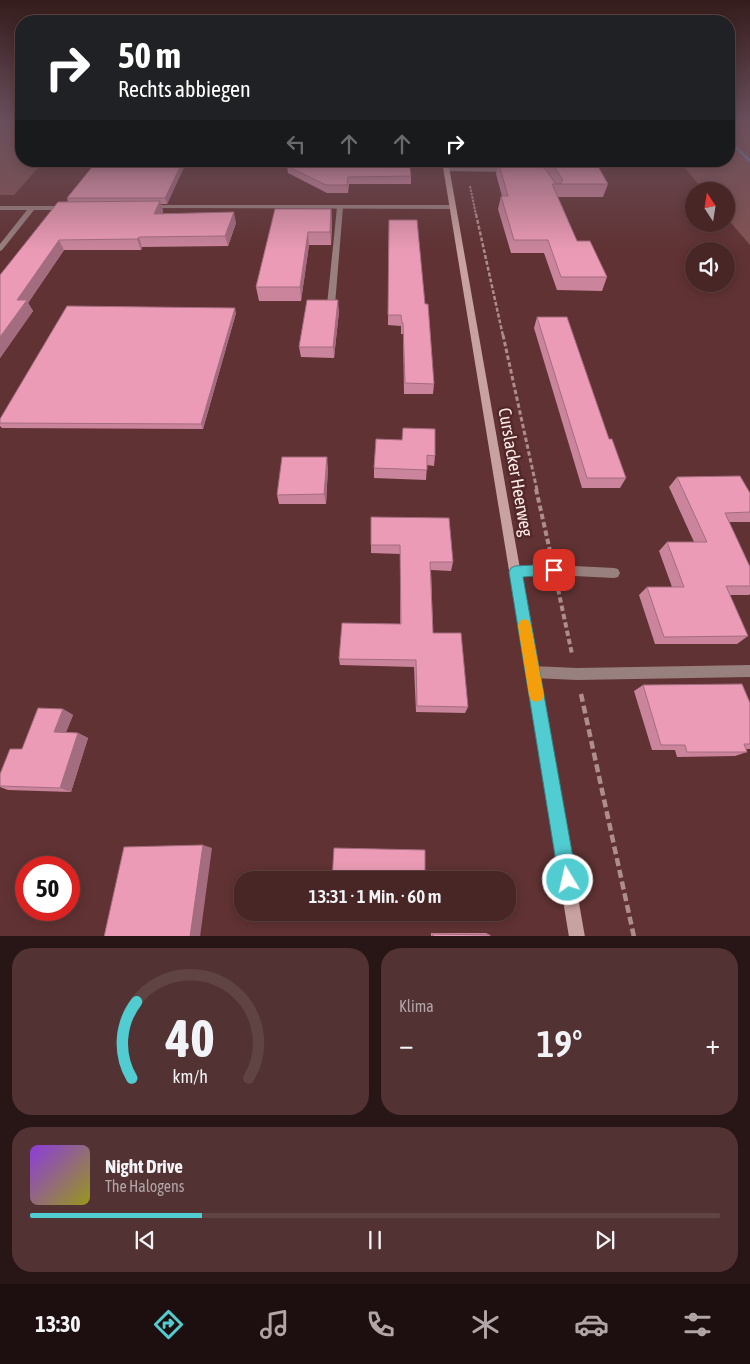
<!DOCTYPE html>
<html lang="de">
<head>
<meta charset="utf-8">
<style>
  body { margin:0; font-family:"Asap Condensed",sans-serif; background:#523232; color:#f1f3f6; height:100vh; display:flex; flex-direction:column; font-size:19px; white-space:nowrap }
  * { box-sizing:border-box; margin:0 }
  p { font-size:16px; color:#b1a5a7 }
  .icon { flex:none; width:28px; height:28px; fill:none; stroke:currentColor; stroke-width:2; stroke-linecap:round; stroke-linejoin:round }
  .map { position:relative; height:936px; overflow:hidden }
  .sheet { display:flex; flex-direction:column; gap:12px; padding:12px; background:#281515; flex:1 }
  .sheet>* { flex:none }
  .top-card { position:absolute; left:15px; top:15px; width:720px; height:152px; border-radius:20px; box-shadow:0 2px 12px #0003,0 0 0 1px #604343; background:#202124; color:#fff; overflow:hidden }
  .needle { width:32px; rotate:348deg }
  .fabs { position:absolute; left:685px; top:182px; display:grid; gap:10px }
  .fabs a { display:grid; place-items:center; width:50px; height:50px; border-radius:50%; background:#482626; box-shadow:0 2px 12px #0003,0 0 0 1px #604343; font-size:25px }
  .speed { position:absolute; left:15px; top:856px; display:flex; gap:10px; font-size:25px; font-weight:700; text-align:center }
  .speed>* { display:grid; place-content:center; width:65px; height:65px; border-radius:50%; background:#482626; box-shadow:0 2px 12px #0003,0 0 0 1px #604343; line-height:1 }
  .speed .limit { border:8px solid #d22; background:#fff; color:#111 }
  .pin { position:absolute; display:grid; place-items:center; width:42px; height:42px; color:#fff; margin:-21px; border-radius:10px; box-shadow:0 2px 8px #0006 }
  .me { position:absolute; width:55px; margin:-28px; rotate:351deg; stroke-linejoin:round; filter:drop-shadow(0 0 4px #0008) }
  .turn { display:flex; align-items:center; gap:18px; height:105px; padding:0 20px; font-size:22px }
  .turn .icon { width:65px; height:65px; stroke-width:2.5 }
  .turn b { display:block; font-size:35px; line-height:42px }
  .lanes { display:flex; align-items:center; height:48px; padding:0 20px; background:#0003; justify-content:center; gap:25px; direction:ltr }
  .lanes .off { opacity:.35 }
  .big { font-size:38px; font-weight:600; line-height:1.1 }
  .sheet .widget { flex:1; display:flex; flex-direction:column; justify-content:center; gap:8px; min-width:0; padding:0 18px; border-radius:20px; background:#523232 }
  .sheet .dial { align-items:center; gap:0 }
  .dial svg { height:130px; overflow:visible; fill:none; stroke:#604343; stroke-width:7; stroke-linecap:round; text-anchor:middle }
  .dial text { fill:#f1f3f6; stroke:none }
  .song { display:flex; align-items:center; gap:15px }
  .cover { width:60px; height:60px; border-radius:8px; background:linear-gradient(135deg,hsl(270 70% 55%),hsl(60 70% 35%)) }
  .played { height:5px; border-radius:2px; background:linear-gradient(90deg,#51ccd1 25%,#604343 25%) }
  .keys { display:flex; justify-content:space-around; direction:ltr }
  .heat { display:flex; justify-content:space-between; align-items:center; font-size:28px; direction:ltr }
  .sheet .tiles { flex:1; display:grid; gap:12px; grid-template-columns:1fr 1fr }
  .widget:last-child { grid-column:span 2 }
  .trip { position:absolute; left:234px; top:871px; width:282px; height:50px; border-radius:20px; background:#482626; box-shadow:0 2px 12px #0003,0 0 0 1px #604343; font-weight:600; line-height:50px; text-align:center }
  .menu { display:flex; height:80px; justify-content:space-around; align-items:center; background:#1d0f0f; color:#b1a5a7 }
  .menu .icon { width:35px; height:35px }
  .menu .selected { color:#51ccd1 }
  .menu b { font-size:22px; color:#f1f3f6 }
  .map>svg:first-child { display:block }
  .green { fill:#835353 }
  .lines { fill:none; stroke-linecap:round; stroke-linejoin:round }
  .stream { fill:#6389c5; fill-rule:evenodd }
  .path-far4 { stroke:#ae8d8d; stroke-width:2; stroke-dasharray:2.5 1; stroke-linecap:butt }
  .path-far3 { stroke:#ae8d8d; stroke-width:2.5; stroke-dasharray:4 2; stroke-linecap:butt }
  .path-far2 { stroke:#ae8d8d; stroke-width:3; stroke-dasharray:4.5 2.5; stroke-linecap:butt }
  .path-far1 { stroke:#ae8d8d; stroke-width:4; stroke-dasharray:5.5 3; stroke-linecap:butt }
  .path { stroke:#ae8d8d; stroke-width:4.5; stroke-dasharray:8 4; stroke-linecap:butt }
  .lane { fill:#98807f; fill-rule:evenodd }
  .street { fill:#98807f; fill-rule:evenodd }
  .secondary { fill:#c8a2a1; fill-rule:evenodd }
  .wall { fill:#ca859c }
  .shaded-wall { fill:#a46c7f }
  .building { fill:#eb9bb5; stroke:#a46c7f }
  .route { fill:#51ccd1; stroke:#358588 }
  .slow { fill:#f59e0b }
  .labels { text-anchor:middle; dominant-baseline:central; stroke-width:5; stroke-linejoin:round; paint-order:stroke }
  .street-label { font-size:18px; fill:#feeceb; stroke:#542829 }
</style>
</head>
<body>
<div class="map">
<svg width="750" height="937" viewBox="0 0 750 937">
  <rect width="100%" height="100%" fill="#603233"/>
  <path class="green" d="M0,120h21v41h23l-30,34h-14z
    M729,120h21v125l-24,-28v-26h-22l-25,-30h50z"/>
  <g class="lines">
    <path class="stream" d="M729,139l21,20v4l-21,-21z"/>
    <path class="path-far4" d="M470,186l6,29"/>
    <path class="path-far3" d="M476,214l27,122"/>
    <path class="path-far2" d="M503,335l34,155"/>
    <path class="path-far1" d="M536,489l14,62
      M558,589l14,65"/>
    <path class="path" d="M581,694l53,243"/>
    <path class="lane" d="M446,168h64l3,2 -3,2 -66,-1 -1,-1z
      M340,205l3,2 -8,98 -4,2 -4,-2 10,-98z
      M554,565l60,3 4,1 2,4 -2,4 -4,1 -60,-3 -39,2 -4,-1 -2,-4 2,-4 4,-1z
      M750,665v12l-173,3 -45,-2 -5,-1 -1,-5 1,-5 5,-1 45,2z"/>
    <path class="street" d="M149,205h304l3,2 -3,2 -306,-1v-2z
      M0,206h67l3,2 -3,2h-33l-32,40 -2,1v-7l27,-34h-27z"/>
    <path class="secondary" d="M442,161h6l137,776h-16z"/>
  </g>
  <path class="wall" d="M97,161h161l-1,5 -72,-1 -18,39h-6l2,7 -1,3 74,9 -8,23 -86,1 -1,3h-77l-36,53 5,8 -33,47v-83l68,-73 -1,-4z
    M493,161h45l-1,1 5,4 1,-5h5l60,23 -5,13h-45l19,44 30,36 -5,14 -45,-1 -13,-37h-33l-13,-44 3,-13h1l-6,-22 2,-8h-4z
    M287,166l124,10v8h-62l-1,9h-21l-39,-20z
    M275,209h56l1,14 -1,22h-22l-8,56h-42l-3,-14z
    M389,220l36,84 9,80 -1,10h-29l-1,-60h-2v-8l-13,-1z
    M339,311l-5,47 -33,-1 -2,-10z
    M236,313l-33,116 -201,-1 -2,-2v-7z
    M537,317l72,122 17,39 -6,10h-38l-48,-160z
    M376,439l59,17 -1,10 -7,-1 -1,15 -52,-2v-10z
    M328,467l-2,37h-47l-2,-9z
    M677,477l73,16v29h-21l21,45v27l-1,1h-19l18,41 -11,8h-82l-16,-49 8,-8h25l-13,-36 8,-9h27l-25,-55z
    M371,517l82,45 -2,9 -20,-1 2,63 35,74 -3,6 -49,-1 -2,-45 -74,-2 -1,-6 61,-35v-70l-29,-1z
    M643,685l107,18v46h-4l1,3 -12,4 -58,1 -2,-7h-23l-18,-59z
    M63,709l10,6 -7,17 12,1 10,5 -17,54 -63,-2 -8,-3v-13l22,-25z
    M431,933h55l4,2v2h-59z"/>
  <path class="shaded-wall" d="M183,161h1l1,4 -18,39 -2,-6z
    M160,201l3,10 -6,13 -3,-10z
    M331,209l1,14 -1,22 -1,-13z
    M234,212l2,11 -8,23 -3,-10z
    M308,232l1,13 -8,56 -1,-14z
    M139,237l3,10 -1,3 -4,-11z
    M59,240l5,10 -36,53 5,8 -33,47v-21l17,-37z
    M338,300l1,11 -5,47 -1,-11z
    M235,308l1,5 -33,116 -2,-5z
    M327,457l1,10 -2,37 -2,-10z
    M63,709l10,6 -9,22 -10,-5z
    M78,733l10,5 -17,54 -11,-4z
    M203,845l9,3 -12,89h-10z"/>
  <path class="building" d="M97,161h86l-18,37h-98z
    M288,161h121l2,15 -63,1 -1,8h-21l-39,-19z
    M498,161h38l10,9 9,13 5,1 3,-4 -10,-15 -5,-4h47l13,23h-56l25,57h13l17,36h-46l-13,-37h-34l-13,-44h7z
    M160,201l-6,13 80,-2 -9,24 -86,1 -2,2 -78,1 -42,60h10l-27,37v-62l58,-73z
    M275,209h56l-1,23h-22l-8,55h-44z
    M389,220h28l8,84h3l6,80 -29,-1 -2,-60h-1l-1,-8h-13z
    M307,300h31l-5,47h-34z
    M67,306l168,2 -34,116 -201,-1v-4z
    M537,317h30l42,122h3l14,39h-39z
    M403,428l32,1v27l-8,-1v15l-53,-2 2,-29 26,1z
    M282,457h45l-3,37 -47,1z
    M740,476l10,17v19l-25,1 25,54v19h-24l22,50 -84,1 -17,-50h37l-17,-45h40l-30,-65z
    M371,517l78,1 4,44h-23l3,71h28l7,74 -51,-1 -1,-46 -77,-1 3,-36 59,1 -1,-79h-29z
    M742,684l8,19v41h-6l3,8h-60l-2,-7h-24l-18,-60z
    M38,708l25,1 -9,23 24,1 -18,55 -60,-2v-12l10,-25h12z
    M203,845l-13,92h-86l20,-90z
    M334,848l91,2v27h14v3h-107z
    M433,934l57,1v2h-57z"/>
  <linearGradient id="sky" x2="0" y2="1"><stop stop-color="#351c1c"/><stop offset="0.48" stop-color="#694f5b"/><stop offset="1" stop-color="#694f5b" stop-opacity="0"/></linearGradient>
  <rect width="750" height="251" fill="url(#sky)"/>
  <path class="route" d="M554,564l5,2 2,4 -2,4 -36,3 54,303 -3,6 -6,3 -7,-3 -2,-6 -50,-308 2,-4 4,-2z"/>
  <path class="slow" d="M525,619l4,2 2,5 13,69 -2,5 -6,2 -5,-2 -2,-5 -11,-69 2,-5z"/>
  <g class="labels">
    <g class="street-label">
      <text transform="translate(516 472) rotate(80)">Curslacker Heerweg</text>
    </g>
  </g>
</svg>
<div class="fabs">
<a><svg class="needle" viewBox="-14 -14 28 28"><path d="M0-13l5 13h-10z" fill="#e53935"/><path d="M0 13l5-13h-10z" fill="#b1a5a7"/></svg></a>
<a><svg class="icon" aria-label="sound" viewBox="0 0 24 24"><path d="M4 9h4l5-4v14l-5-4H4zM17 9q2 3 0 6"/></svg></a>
</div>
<div class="speed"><div class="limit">50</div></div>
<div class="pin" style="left:554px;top:570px;background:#d93025"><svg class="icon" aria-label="arrive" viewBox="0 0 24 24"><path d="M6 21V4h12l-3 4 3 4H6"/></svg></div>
<svg class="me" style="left:568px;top:880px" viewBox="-20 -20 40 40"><circle r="17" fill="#51ccd1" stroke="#fff" stroke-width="3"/><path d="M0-11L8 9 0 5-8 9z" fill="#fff"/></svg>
<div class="trip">13:31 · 1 Min. · 60 m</div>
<div class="top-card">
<div class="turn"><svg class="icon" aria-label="right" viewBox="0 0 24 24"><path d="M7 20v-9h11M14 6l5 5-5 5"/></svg><div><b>50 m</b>Rechts abbiegen</div></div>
<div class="lanes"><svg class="icon off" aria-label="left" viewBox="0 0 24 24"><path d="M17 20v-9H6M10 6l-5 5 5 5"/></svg><svg class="icon off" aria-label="ahead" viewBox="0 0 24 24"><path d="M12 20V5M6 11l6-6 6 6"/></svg><svg class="icon off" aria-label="ahead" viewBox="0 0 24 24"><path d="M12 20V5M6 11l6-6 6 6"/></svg><svg class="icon" aria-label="right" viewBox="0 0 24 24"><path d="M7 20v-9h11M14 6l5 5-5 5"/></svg></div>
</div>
</div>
<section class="sheet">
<div class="tiles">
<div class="widget dial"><svg viewBox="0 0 100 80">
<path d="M14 69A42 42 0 1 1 86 69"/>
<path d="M14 69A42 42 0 0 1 17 22" stroke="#51ccd1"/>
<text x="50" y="56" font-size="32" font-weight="700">40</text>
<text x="50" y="72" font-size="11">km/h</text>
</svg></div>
<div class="widget"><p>Klima</p>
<div class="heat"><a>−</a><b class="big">19°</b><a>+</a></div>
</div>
<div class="widget">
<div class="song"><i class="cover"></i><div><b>Night Drive</b><p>The Halogens</p></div></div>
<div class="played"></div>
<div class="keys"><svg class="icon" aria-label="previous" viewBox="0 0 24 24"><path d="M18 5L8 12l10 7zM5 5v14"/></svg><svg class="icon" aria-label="pause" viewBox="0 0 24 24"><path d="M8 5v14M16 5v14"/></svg><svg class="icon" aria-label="next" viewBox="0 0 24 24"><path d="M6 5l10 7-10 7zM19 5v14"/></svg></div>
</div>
</div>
</section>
<nav class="menu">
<b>13:30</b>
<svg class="icon selected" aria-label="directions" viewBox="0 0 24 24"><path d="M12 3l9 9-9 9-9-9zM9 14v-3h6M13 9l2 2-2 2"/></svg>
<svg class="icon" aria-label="music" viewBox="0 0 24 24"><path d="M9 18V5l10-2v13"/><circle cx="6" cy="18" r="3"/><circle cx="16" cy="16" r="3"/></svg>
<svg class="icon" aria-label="phone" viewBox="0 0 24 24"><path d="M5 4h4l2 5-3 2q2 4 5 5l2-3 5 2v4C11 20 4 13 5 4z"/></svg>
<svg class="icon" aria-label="climate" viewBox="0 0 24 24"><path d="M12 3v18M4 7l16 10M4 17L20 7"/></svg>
<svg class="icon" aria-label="car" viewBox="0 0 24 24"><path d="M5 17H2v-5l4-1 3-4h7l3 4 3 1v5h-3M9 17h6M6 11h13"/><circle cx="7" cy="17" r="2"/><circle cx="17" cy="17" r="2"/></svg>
<svg class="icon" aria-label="filters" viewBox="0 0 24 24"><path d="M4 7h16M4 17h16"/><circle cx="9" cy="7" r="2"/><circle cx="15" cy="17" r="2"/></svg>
</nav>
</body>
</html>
